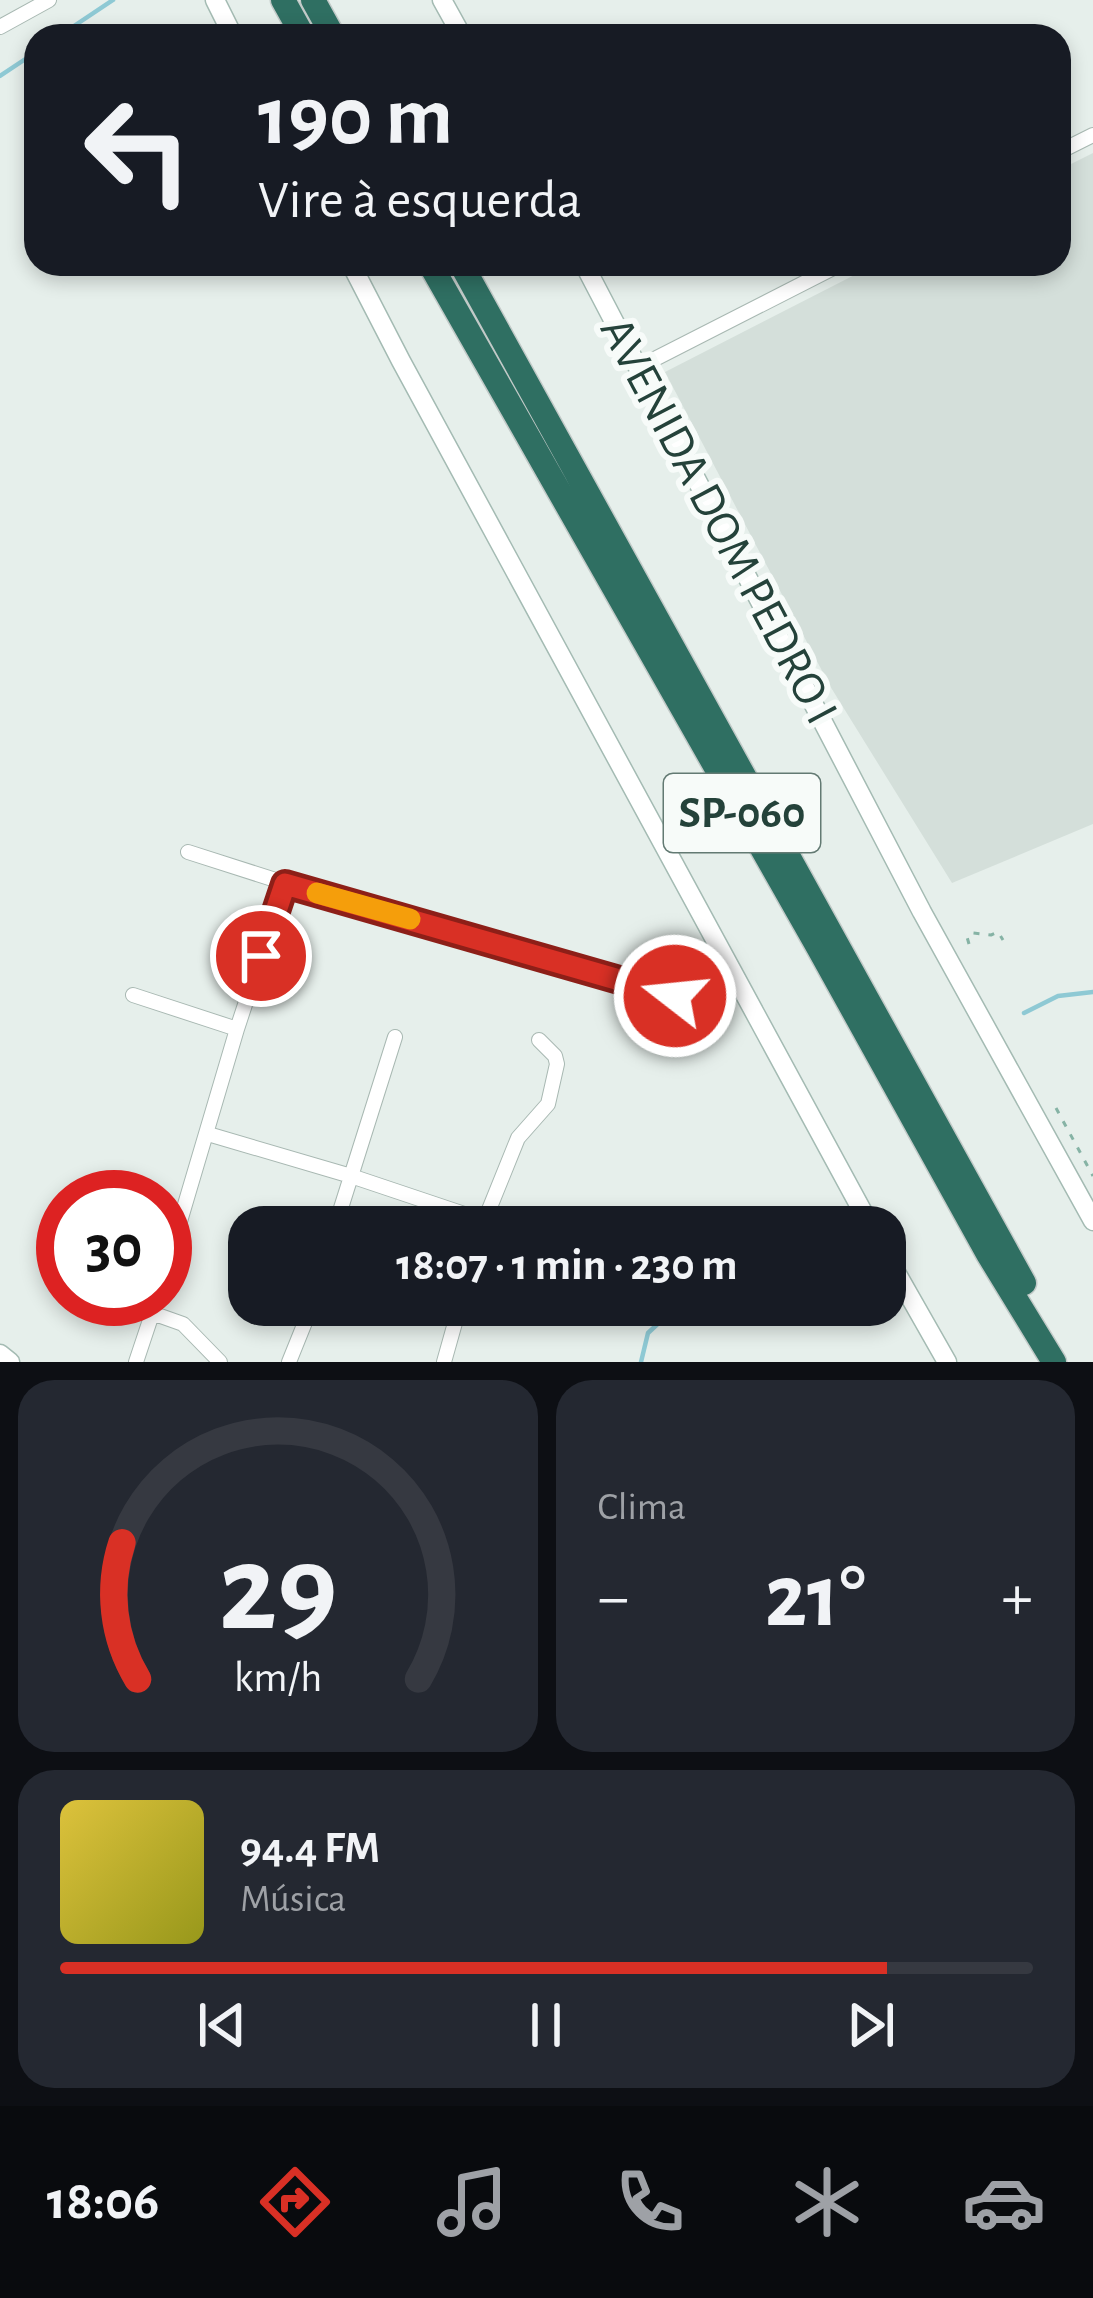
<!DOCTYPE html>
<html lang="pt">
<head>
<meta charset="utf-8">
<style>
  body { margin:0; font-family:"Alegreya Sans",sans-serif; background:#242831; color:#f1f3f6; height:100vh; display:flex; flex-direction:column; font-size:45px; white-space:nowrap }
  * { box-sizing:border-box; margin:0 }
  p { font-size:39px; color:#9ea1a6 }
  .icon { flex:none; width:66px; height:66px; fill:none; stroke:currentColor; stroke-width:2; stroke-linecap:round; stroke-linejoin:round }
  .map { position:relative; height:1362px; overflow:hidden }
  .side { display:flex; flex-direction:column; gap:18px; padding:18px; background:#0d0f14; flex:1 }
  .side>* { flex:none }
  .banner { position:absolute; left:24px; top:24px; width:1047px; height:252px; border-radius:36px; box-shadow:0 6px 18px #0003; background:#171b24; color:#f1f3f6; overflow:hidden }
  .speed { position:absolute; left:36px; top:1170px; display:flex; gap:24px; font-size:60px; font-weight:700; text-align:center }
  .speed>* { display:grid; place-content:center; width:156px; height:156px; border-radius:50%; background:#171b24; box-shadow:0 6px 18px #0003; line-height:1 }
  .speed .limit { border:18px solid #d22; background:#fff; color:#111 }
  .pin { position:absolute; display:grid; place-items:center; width:102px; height:102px; color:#fff; margin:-51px; border:6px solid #fff; border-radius:50%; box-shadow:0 3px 12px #0007 }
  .me { position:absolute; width:132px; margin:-66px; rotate:286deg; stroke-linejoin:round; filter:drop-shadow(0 0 9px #0008) }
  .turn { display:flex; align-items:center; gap:42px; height:252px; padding:0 36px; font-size:54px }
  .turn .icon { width:156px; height:156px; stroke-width:2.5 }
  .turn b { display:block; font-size:84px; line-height:102px }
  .big { font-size:90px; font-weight:600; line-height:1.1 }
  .side .widget { flex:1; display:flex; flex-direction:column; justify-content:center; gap:18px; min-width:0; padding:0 42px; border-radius:36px; background:#242831 }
  .side .dial { align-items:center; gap:0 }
  .dial svg { height:312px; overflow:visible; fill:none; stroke:#363941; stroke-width:7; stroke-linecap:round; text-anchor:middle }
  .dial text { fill:#f1f3f6; stroke:none }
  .song { display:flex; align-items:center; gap:36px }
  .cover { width:144px; height:144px; border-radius:18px; background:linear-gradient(135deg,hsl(50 70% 55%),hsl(60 70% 35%)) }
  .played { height:12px; border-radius:6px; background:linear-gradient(90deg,#d93025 85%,#363941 85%) }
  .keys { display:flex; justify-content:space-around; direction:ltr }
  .heat { display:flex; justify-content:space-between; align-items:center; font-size:66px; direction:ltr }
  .side .tiles { flex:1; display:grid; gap:18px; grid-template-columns:1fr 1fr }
  .widget:last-child { grid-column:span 2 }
  .trip { position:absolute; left:228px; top:1206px; width:678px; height:120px; border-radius:36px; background:#171b24; box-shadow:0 6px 18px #0003; font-weight:600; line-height:120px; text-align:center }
  .menu { display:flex; height:192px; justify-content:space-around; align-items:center; background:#090b0e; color:#9ea1a6 }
  .menu .icon { width:84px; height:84px }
  .menu .active { color:#d93025 }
  .menu b { font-size:54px; color:#f1f3f6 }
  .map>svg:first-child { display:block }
  .built { fill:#d4dfda }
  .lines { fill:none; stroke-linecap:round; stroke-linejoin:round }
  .stream { stroke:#8ec9d4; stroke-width:4.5 }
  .street-casing { stroke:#a8b8b2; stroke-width:16 }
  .secondary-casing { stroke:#a4bbb3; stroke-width:21 }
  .highway-casing { stroke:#c2cac8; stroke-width:27 }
  .path { stroke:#86b3a5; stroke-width:3; stroke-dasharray:6 9; stroke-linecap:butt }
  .street { stroke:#fff; stroke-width:14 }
  .secondary { stroke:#fff; stroke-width:18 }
  .highway { stroke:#2f6f62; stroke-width:24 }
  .route-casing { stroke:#8d1f18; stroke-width:30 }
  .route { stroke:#d93025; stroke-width:21 }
  .slow { stroke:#f59e0b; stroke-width:21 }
  .labels { text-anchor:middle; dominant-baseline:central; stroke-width:12; stroke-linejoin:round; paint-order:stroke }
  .shield { fill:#f7fbf9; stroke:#637a73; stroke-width:3 }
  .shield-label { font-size:45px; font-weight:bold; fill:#24423a }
  .street-label { font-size:48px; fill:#24423a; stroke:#f7fbf9 }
</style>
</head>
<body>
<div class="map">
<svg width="1093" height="1362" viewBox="0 0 1093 1362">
  <rect width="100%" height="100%" fill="#e6efeb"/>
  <path class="built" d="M1093,153v671l-141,59 -122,-197 -165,-314 211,-108h183v-94z"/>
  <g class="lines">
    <path class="stream" d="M59,36l54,-36
      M0,76l36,-24
      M1024,1013l34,-17 35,-4
      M641,1362l7,-29 30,-28"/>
    <defs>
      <path id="street" d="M0,27l49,-27
        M1059,152l34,-17
        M639,367l202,-103
        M188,852l97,31 420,119
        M133,995l104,34
        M208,1134l143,42 152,51
        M335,1227l60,-190
        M482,1227l36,-89 30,-34 9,-40 -2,-8 -16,-16
        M165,1272l72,-243 48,-146
        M152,1313l31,11 37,38
        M136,1362l21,-63
        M289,1362l23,-57
        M444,1362l16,-57"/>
      <path id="secondary" d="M215,0l18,36
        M442,0l20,36
        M351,264l50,97 470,866
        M584,264l338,648 171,309
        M885,1253l62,109
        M0,1354l10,8"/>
      <path id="highway" d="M283,0l20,36
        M313,0l20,36
        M430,264l388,683 170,307 66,108
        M461,264l563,1019"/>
    </defs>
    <use href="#street" class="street-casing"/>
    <use href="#secondary" class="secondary-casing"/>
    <use href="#highway" class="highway-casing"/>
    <path class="path" d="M969,944l-2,-7 6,-4 18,2 7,-3 5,8
      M1056,1108l37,68"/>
    <use href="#street" class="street"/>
    <use href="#secondary" class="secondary"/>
    <use href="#highway" class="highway"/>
  </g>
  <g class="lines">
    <defs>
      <path id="route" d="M261,956l24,-72 390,112"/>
    </defs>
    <use href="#route" class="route-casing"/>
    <use href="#route" class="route"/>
    <path class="slow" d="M317,893l93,26"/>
  </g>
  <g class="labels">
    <rect class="shield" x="664" y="774" width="156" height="78" rx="9"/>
    <g class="shield-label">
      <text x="742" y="813">SP-060</text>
    </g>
    <g class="street-label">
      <text transform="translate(718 521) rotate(62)">AVENIDA DOM PEDRO I</text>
    </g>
  </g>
</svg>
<div class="speed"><div class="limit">30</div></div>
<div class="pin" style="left:261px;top:956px;background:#d93025"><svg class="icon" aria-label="arrive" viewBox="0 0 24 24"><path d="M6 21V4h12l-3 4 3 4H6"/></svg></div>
<svg class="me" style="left:675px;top:996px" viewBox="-20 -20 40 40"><circle r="17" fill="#d93025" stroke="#fff" stroke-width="3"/><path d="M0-11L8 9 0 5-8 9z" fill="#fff"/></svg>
<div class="trip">18:07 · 1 min · 230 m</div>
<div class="banner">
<div class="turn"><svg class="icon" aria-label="left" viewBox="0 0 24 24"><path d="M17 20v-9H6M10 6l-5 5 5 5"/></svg><div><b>190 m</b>Vire à esquerda</div></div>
</div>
</div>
<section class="side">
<div class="tiles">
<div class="widget dial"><svg viewBox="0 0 100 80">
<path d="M14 69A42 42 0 1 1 86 69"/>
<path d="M14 69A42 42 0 0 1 10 34" stroke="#d93025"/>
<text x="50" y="56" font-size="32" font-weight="700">29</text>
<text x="50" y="72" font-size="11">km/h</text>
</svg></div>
<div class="widget"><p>Clima</p>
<div class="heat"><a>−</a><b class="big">21°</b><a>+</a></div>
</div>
<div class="widget">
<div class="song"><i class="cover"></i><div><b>94.4 FM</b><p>Música</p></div></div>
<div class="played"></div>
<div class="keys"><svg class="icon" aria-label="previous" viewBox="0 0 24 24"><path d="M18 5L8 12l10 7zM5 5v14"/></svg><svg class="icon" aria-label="pause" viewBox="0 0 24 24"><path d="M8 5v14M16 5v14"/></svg><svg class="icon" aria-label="next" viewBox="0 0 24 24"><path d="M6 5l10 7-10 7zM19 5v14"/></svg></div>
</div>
</div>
</section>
<nav class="menu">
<b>18:06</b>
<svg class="icon active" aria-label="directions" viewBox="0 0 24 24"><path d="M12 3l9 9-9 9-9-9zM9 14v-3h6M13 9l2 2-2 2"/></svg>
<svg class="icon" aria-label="music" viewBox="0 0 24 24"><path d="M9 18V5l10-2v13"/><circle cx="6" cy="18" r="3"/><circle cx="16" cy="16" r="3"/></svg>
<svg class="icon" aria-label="phone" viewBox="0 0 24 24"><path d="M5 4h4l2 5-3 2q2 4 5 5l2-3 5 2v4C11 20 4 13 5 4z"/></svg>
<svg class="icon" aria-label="climate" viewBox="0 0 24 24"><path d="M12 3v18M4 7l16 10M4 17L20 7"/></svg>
<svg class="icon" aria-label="car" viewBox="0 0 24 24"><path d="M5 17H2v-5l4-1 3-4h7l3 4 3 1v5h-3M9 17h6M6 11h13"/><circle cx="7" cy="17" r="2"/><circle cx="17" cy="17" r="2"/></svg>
</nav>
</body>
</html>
